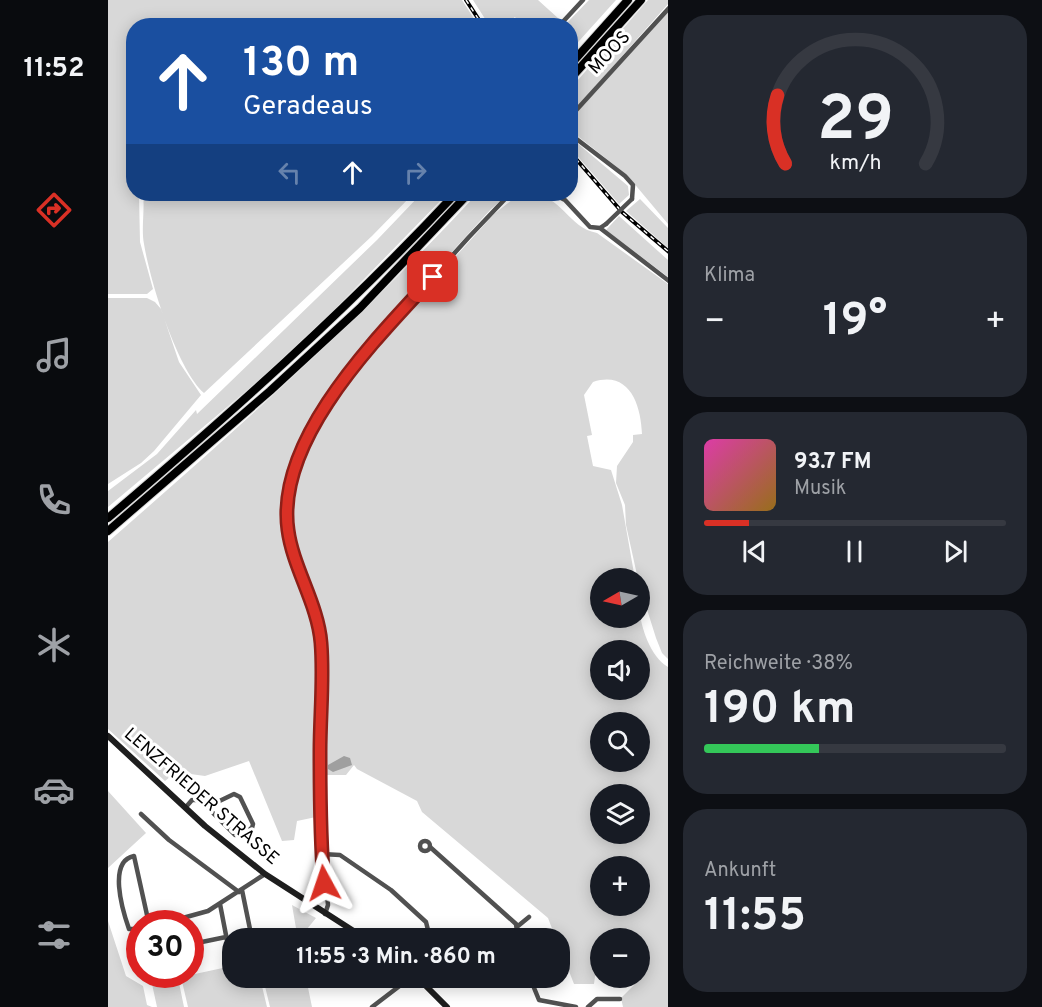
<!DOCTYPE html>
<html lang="de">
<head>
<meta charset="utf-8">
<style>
  body { margin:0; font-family:Overpass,sans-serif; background:#242831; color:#f1f3f6; height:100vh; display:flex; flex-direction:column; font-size:22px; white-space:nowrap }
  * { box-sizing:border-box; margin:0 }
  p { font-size:20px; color:#9ea1a6 }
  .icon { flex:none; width:33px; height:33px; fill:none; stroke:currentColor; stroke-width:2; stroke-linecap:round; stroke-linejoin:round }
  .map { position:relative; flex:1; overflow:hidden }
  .side { display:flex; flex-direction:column; gap:15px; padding:15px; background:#0d0f14; width:374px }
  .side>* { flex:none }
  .hud { position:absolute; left:18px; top:18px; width:452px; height:183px; border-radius:24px; box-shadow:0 3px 15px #0003; background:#1a4fa0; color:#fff; overflow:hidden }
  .needle { width:39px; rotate:261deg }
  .controls { position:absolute; left:482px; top:568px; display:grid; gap:12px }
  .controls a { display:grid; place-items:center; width:60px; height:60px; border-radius:50%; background:#171b24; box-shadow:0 3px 15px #0003; font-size:30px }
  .speed { position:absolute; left:18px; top:910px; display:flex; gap:12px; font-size:30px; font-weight:700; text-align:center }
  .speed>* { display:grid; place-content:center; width:78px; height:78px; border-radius:50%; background:#171b24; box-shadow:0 3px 15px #0003; line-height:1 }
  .speed .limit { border:9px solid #d22; background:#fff; color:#111 }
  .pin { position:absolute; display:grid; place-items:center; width:51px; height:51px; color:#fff; margin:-26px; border-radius:12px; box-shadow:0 3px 9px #0006 }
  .me { position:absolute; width:66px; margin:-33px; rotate:355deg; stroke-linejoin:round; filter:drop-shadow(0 0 4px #0008) }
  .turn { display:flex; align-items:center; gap:21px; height:126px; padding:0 18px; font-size:27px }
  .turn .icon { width:78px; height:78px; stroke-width:2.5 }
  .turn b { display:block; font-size:42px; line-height:51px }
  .lanes { display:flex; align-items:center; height:57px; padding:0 18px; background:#0003; justify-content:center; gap:30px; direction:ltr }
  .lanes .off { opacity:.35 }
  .big { font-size:45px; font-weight:700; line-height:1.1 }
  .side .card { flex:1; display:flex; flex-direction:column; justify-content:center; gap:9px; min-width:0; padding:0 21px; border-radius:24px; background:#242831 }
  .side .dial { align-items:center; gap:0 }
  .dial svg { height:156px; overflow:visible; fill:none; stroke:#363941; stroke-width:7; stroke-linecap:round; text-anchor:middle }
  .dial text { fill:#f1f3f6; stroke:none }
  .song { display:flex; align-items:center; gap:18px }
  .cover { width:72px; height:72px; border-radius:9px; background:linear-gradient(135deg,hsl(320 70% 55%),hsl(40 70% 35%)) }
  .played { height:6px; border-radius:3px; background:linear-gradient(90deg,#d93025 15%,#363941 15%) }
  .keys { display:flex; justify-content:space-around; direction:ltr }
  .heat { display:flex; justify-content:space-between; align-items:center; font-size:33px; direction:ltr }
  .charge { height:9px; border-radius:4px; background:linear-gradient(90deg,#34c759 38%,#363941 0) }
  .trip { position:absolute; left:114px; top:928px; width:348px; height:60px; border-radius:24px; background:#171b24; box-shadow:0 3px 15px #0003; font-weight:700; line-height:60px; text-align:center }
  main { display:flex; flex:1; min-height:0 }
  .tabs { display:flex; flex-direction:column; width:108px; justify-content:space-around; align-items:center; background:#090b0e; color:#9ea1a6 }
  .tabs .icon { width:42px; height:42px }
  .tabs .on { color:#d93025 }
  .tabs b { font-size:27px; color:#f1f3f6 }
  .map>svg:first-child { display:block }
  .green { fill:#d8d8d8; fill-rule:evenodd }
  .water { fill:#9f9f9f }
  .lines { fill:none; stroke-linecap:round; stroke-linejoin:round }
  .highway-casing { stroke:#dbdbdb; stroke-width:10 }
  .street { stroke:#515151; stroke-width:4.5 }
  .secondary { stroke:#1e1e1e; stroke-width:6 }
  .highway { stroke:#000; stroke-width:8 }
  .rail-casing { stroke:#000; stroke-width:4 }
  .rail { stroke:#fff; stroke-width:1.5; stroke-dasharray:4.5; stroke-linecap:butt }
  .street-bridge { stroke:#515151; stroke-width:4.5 }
  .route-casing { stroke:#8d1f18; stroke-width:15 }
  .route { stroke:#d93025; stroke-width:10 }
  .labels { text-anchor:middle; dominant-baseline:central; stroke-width:6; stroke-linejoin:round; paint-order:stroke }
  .street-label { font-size:18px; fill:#000; stroke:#fff }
</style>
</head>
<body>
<main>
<nav class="tabs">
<b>11:52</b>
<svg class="icon on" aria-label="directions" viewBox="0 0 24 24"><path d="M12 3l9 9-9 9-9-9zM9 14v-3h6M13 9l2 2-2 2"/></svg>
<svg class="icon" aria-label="music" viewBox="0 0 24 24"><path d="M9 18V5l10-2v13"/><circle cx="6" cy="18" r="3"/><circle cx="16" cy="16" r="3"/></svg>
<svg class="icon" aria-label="phone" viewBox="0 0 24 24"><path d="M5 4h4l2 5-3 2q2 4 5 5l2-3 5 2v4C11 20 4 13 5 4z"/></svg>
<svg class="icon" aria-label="climate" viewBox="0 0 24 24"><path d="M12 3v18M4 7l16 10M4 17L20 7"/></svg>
<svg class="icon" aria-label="car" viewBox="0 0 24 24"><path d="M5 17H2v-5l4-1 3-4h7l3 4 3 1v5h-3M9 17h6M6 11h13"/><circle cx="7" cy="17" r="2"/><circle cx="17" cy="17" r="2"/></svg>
<svg class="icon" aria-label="filters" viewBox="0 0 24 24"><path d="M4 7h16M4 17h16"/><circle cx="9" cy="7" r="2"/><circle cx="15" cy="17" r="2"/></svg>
</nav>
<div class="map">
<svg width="561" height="1007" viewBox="0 0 561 1007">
  <rect width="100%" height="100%" fill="#fff"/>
  <path class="green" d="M0,0h354l16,25 -344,1v122l-3,1 3,45h5l1,48 13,47 -6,5h-39z
    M365,0h65l21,19 -6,6h-32l-6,-8 -11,8h-15z
    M481,0h27l-46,51v-25l-5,-1z
    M540,0h20v4l-98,111v-26z
    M560,10v214l-41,-49 -57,-45v-10z
    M462,137l58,49 1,9 -10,9 -46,-53z
    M35,194h270l-41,42 -168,157c-27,-24 -54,-112 -60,-149 -3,-16 1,-34 -1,-50z
    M313,194h26l-118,121 -71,66 -150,126v-16l49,-37 39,-44 1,4 180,-174z
    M369,194h31l-17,15 -145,159 -41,72 -18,46 -2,43 33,108 -2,180 -19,4 -3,19 -12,1 -33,-80 -44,15 -29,-4 -11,9 -57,-52v-187c128,-112 254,-224 369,-348z
    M418,194c37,-1 40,33 71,39l71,51v375l-6,-6 -6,-15 -17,-54 -13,-59 -1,-20 -9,-22 1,-17 16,-24v-7l9,-1c-1,-30 -13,-64 -49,-52l-9,13 8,40 -5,1 6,30 18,4 11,35 13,74h-35v39h39v-11c2,21 11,49 29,60v340h-45l-2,-9 13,-13v-7h5v-39h-25l-11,-5 -3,5 -6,45h-20l-14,-36v-9h-4l-8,-21 -126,-106 -5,-11 -60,-32 -3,-4 -8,10h-22v-139l-33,-108 1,-41 18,-45 43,-72 141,-156 23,-18zM492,651h39v39h-39zM492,723h39v39h-39zM492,795h39v39h-39zM492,867h39v39h-39z
    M532,199l28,29v20l-42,-37z
    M511,216l49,44v17l-62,-47z
    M0,298h39l8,4 6,7 18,53 22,33 -47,56 -13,12 -33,21z
    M0,791l38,42 -38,35z
    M184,905l24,13 -13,16h-6z
    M0,921l18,55 17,10 4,19 5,2h-44z
    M124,966v12h28l7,29h-79l-7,-30z
    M70,978l6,29h-27l-5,-23z
    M155,978h43l6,29h-42z"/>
  <path class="water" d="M236,756l6,2 2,7 -19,7 -5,-3v-4z"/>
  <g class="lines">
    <defs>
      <path id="highway" d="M462,65l58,-65
        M462,79l71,-79
        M0,518c121,-103 239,-208 347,-324
        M0,531l162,-140 90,-83 108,-114"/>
    </defs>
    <use href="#highway" class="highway-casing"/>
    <path class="street" d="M451,26l24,-26
      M462,117l99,-109
      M462,134l55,42 8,9 -1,14
      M445,194l12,6 25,27 10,1 6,-4
      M492,228l69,53
      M78,807l6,-7h5l10,7 27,-13 6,3 13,27 -1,4 -17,7 -28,-28
      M33,814l28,26 70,52
      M312 846a5 5 0 1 1 10 0a5 5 0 1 1-10 0Z
      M322,847l86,77 2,15
      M214,854l18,1 51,35 35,32 2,8 -3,9
      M134,890l10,49
      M112,904l11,57
      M217,914l3,-9 -7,-76v-192l-33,-108 1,-42 19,-46 42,-72 119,-132 37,-39 9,-4
      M53,924l47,-13 57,-37
      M410,926l11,-9
      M32,929h-11c-7,-20 -21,-68 5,-73l15,68
      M89,943l29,-6
      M422,978l9,22 37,7
      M264,1007l38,-29
      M480,1007l9,-8h23"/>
    <path class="secondary" d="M0,736l97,90 60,48 101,65
      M310,978l29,29"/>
    <use href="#highway" class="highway"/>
    <defs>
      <path id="rail" d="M358,0l17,26
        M462,152l52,60 47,40"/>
    </defs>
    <use href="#rail" class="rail-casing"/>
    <use href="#rail" class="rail"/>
    <path class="street-bridge" d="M498,224l26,-25"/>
  </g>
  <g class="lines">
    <defs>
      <path id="route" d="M216,883c-4,-43 -4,-87 -4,-131 0,-37 4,-73 1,-109 -3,-39 -28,-75 -33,-113 -13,-91 89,-192 145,-253"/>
    </defs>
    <use href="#route" class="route-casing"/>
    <use href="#route" class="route"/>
  </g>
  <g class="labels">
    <g class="street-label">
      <text transform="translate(502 53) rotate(-47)">MOOS</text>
      <text transform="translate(93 797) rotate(41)">LENZFRIEDER STRASSE</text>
    </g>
  </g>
</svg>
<div class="controls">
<a><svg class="needle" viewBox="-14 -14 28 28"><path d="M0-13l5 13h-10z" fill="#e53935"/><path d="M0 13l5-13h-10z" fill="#9ea1a6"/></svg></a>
<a><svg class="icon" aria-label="sound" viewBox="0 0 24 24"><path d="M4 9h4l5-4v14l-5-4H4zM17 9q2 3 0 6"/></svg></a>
<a><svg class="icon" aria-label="search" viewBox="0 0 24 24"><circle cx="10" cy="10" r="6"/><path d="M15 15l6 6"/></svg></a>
<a><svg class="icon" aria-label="layers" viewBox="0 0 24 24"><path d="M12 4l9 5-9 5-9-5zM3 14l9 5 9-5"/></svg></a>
<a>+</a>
<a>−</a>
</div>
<div class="speed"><div class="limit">30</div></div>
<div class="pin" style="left:325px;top:277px;background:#d93025"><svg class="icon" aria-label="arrive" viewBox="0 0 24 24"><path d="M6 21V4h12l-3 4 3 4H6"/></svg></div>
<svg class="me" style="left:216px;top:883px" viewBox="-20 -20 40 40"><path d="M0-17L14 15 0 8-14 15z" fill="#d93025" stroke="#fff" stroke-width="4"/></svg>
<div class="trip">11:55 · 3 Min. · 860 m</div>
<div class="hud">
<div class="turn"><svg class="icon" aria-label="ahead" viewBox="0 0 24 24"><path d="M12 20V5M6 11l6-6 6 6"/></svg><div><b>130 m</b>Geradeaus</div></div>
<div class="lanes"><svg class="icon off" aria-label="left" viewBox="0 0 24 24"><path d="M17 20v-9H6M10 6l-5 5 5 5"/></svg><svg class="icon" aria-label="ahead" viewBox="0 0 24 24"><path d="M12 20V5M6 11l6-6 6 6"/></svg><svg class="icon off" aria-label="right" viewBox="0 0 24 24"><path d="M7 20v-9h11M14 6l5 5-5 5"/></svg></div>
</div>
</div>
<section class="side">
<div class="card dial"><svg viewBox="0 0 100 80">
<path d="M14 69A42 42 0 1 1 86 69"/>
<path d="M14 69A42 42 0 0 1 10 34" stroke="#d93025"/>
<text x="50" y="56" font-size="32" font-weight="700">29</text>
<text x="50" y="72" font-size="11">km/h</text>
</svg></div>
<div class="card"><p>Klima</p>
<div class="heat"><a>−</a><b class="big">19°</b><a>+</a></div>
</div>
<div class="card">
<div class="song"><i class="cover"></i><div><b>93.7 FM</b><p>Musik</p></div></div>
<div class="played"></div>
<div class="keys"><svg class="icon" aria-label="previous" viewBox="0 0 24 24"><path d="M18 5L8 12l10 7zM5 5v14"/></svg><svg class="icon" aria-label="pause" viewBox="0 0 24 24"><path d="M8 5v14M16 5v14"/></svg><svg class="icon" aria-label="next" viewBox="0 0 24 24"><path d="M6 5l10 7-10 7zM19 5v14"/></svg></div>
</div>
<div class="card"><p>Reichweite · 38%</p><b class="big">190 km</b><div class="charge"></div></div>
<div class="card"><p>Ankunft</p><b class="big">11:55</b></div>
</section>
</main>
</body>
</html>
